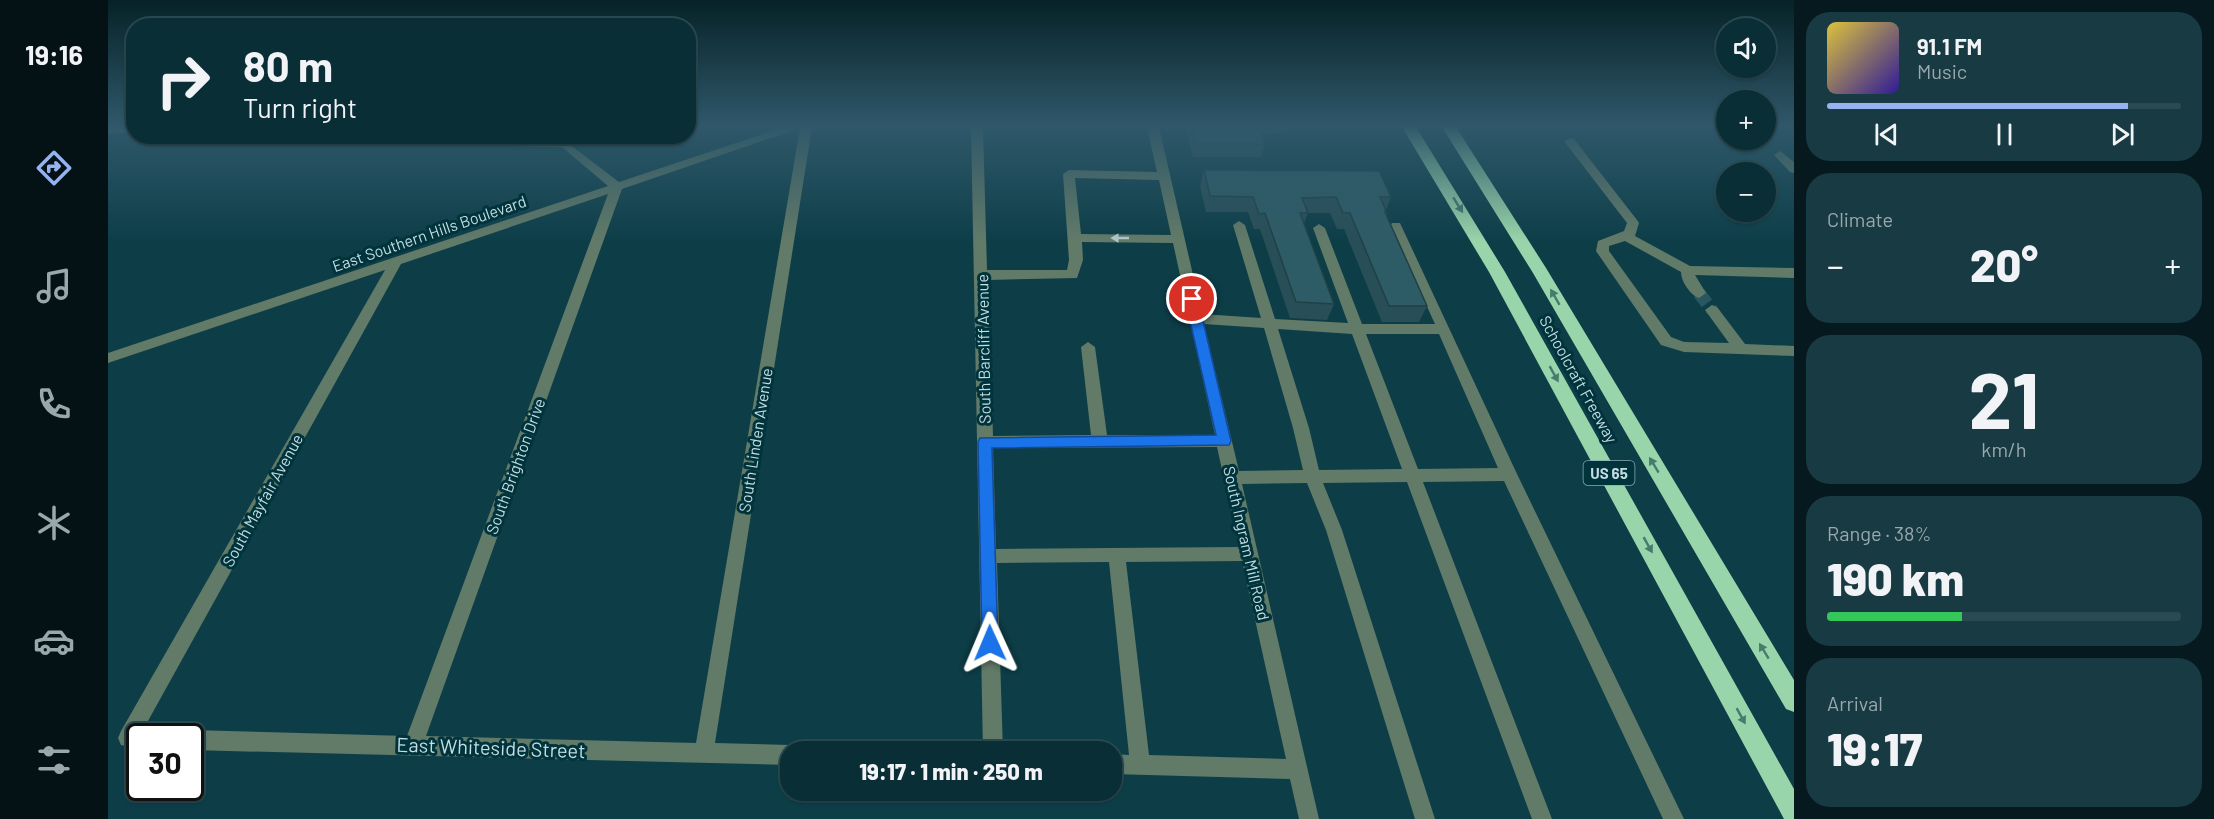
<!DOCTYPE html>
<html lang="en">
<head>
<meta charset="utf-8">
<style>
  body { margin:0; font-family:Barlow,sans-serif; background:#183a42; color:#f1f3f6; height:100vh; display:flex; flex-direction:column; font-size:22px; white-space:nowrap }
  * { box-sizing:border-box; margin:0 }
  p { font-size:20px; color:#99a8ad }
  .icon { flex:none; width:33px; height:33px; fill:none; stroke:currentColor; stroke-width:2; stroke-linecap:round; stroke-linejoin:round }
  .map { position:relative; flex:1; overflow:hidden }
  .sheet { display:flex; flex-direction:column; gap:12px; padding:12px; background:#06191e; width:420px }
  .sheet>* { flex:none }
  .banner { position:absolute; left:18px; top:18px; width:570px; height:126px; border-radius:24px; box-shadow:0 2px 4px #0004,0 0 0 2px #2a4a51; background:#0a2e36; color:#f1f3f6; overflow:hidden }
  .buttons { position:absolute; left:1608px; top:18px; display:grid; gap:12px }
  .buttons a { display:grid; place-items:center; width:60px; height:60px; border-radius:50%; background:#0a2e36; box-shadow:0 2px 4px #0004,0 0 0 2px #2a4a51; font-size:30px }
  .speed { position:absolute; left:18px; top:723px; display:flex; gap:12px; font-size:30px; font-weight:700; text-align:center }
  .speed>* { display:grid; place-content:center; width:78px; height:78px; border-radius:50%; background:#0a2e36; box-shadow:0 2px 4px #0004,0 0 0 2px #2a4a51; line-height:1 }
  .speed .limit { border:3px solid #111; border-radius:9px; background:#fff; color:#111 }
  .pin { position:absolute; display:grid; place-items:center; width:51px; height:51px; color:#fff; margin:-26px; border:3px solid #fff; border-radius:50%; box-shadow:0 2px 6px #0007 }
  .me { position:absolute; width:66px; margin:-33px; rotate:359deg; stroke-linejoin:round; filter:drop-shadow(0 0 4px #0008) }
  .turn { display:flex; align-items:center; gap:21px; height:126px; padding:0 18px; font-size:27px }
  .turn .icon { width:78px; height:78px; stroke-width:2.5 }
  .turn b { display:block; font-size:42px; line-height:51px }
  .big { font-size:45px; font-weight:800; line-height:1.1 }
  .sheet .widget { flex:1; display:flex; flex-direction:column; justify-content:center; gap:9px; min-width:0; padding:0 21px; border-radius:24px; background:#183a42 }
  .sheet .dial { align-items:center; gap:0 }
  .dial b { font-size:78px; line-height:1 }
  .song { display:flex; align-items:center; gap:18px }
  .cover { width:72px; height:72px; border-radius:9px; background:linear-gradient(135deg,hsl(50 70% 55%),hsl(250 70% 35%)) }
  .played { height:6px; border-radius:3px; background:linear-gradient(90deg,#95b2f1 85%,#2a4a51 85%) }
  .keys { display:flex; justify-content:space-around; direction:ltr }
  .heat { display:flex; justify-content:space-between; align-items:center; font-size:33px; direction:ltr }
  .charge { height:9px; border-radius:4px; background:linear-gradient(90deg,#34c759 38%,#2a4a51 0) }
  .trip { position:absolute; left:672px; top:741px; width:342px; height:60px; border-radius:24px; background:#0a2e36; box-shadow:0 2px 4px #0004,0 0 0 2px #2a4a51; font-weight:800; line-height:60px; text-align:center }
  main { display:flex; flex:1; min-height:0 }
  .tabs { display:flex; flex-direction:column; width:108px; justify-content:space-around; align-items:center; background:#041216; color:#99a8ad }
  .tabs .icon { width:42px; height:42px }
  .tabs .on { color:#95b2f1 }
  .tabs b { font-size:27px; color:#f1f3f6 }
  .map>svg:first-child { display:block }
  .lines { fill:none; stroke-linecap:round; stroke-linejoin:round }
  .minor-tunnel { stroke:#29565f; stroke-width:13; stroke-dasharray:13 7; stroke-linecap:butt }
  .minor { fill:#627a68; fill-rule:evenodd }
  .highway { fill:#99d5aa; fill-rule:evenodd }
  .wall { fill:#284f58 }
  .building { fill:#2e5c66; stroke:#204047; stroke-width:1.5 }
  .oneway { fill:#457c6e }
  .oneway2 { fill:#b1c8c9 }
  .route { fill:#1a73e8; stroke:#114b97; stroke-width:1.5 }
  .labels { text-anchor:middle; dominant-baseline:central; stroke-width:6; stroke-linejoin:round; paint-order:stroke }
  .shield { fill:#00343d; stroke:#8aaab0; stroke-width:1.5 }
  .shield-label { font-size:15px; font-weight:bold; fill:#c5dce1 }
  .street-label { font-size:16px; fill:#c5dce1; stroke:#00343d }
  .near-street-label { font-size:20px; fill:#c5dce1; stroke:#00343d }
</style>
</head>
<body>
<main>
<nav class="tabs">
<b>19:16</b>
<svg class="icon on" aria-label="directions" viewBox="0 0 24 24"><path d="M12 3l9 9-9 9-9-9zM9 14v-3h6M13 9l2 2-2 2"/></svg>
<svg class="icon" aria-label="music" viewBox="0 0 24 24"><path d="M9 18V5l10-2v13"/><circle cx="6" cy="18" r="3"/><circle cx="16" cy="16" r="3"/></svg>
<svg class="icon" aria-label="phone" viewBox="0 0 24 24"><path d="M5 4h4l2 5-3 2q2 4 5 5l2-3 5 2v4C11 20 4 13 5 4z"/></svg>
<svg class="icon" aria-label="climate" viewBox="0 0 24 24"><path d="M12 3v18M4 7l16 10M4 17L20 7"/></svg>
<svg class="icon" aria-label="car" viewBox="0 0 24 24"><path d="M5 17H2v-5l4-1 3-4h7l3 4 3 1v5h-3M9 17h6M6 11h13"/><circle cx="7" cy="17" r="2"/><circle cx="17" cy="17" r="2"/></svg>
<svg class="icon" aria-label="filters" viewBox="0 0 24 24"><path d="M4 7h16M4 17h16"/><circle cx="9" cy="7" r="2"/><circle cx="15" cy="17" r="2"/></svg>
</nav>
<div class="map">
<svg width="1686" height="819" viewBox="0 0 1686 819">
  <rect width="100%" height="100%" fill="#0d3e48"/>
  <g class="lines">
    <path class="minor-tunnel" d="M1591,293l13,17"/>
    <path class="minor" d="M0,127h26v6h-26z
      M676,127h28l-97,616 75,2 7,3 1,4h-8v13l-600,-15v-14h-8l1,-3 7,-3 217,6 201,-542 -207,70 -258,466 6,6h-9v13l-19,-4 -3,-7 3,-7 264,-461 -277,93v-10l500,-167 -46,-39 -206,-4 -30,-7 239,5 54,41zM692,128l-104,615 -270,-7 196,-547z
      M863,127h12l4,143h80l2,-10 -6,-86 6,-4 88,2 -10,-45h12l43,187 59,4 -28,-93 6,-4 6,4 30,94 73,4 -35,-95 6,-4 6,4 37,96h73l-45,-98 2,-3h8l117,251 167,345h-21l-159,-338 -81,1 129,337h-20l-125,-337 -84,1 19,47 93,289h-20l-89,-289 -19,-47 -65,1 77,335h-20l-9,-40 -178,-5v-20l17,1 -20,-193 -112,1 6,189h-20zM967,178l84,2 12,55 -90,-1zM974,242l91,1 42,192h-108l-12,-88 -7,-5 -7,5 10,88 -98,1 -5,-156 89,-2 6,-18zM1096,324l60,4 29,100 10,42 -64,1zM1170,329l74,5 50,135 -83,1 -10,-42zM1258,334h73l59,134 -80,1zM1109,447l22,100 -243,2 -3,-101zM1134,561l44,198 -137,-4 -23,-193z
      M1462,138l4,1 63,81 2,3 -4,13 55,30 104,2v10l-99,-3 11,18 -7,5c-9,-3 -18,-17 -18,-26l-56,-31 -16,5v5l62,86 13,5 45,1 -24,-33 7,-5 5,2 28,37 49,2v10l-110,-4 -23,-7 -65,-94 2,-10 26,-10 3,-8 -63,-82z
      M1672,151l14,11v11l-4,-1 -16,-17z"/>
    <path class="highway" d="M1294,127h14l89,145 289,517v30h-10l-295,-547z
      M1334,127h14l90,141 248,412v32l-8,-3 -253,-436z"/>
  </g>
  <path class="wall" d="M1077,127h109l-2,5 -30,2 3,10 -4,13h-68z
    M1096,170l187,27 -5,13 1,3 -1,2 41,91 -8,16h-37l-38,-93h-7l-7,-16h-22l-4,10 30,81 -7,16 -37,-2 -30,-89h-6l-6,-17h-42l-6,-26z"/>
  <path class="building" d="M1083,127h68l6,17h-69z
    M1096,170l175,1 12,26h-11l7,16 -2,-1 42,94h-38l-39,-93h-7l-7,-16 -34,1 6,15h-8l34,91 -38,-2 -31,-89 -6,1 -6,-17 -43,-1z"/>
  <defs><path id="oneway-solid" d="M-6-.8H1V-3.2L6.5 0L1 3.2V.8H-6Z" transform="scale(1.5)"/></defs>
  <g class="oneway">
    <use href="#oneway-solid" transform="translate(1350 205) rotate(58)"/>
    <use href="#oneway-solid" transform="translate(1447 297) rotate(-120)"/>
    <use href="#oneway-solid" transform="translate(1446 374) rotate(61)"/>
    <use href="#oneway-solid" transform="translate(1546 465) rotate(-121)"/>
    <use href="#oneway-solid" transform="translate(1540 545) rotate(61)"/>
    <use href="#oneway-solid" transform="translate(1656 651) rotate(-121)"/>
    <use href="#oneway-solid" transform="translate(1633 716) rotate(61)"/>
  </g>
  <use class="oneway2" href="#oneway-solid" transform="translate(1012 238) rotate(-180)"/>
  <linearGradient id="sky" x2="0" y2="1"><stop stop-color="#072228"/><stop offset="0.52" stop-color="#2f586a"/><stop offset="1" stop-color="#2f586a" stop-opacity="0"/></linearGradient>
  <rect width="1686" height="242" fill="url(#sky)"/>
  <path class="route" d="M1084,294l6,5 33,142 -2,4 -237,3 6,195 -2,5 -6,3 -6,-3 -2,-5 -4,-201 2,-4 236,-3 -31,-136z"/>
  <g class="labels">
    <rect class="shield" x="1475.5" y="461" width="51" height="24" rx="4.5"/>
    <g class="shield-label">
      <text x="1501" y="473">US 65</text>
    </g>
    <g class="street-label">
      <text transform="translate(321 233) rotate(-19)">East Southern Hills Boulevard</text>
      <text transform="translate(875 349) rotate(-91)">South Barcliff Avenue</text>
      <text transform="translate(1471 379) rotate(61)">Schoolcraft Freeway</text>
      <text transform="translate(647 440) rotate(-81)">South Linden Avenue</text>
      <text transform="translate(407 466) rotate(-70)">South Brighton Drive</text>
      <text transform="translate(154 500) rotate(-61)">South Mayfair Avenue</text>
      <text transform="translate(1139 543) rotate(77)">South Ingram Mill Road</text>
    </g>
    <g class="near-street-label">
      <text transform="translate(383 747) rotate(2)">East Whiteside Street</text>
    </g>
  </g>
</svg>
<div class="buttons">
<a><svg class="icon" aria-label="sound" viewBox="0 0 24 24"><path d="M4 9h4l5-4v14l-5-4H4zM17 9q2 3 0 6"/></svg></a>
<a>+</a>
<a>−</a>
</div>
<div class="speed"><div class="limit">30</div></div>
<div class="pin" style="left:1084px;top:299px;background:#d93025"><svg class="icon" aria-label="arrive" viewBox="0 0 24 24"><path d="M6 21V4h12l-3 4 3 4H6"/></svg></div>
<svg class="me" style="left:882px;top:643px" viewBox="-20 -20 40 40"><path d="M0-17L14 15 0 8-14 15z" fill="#1a73e8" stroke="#fff" stroke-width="4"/></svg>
<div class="trip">19:17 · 1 min · 250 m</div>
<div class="banner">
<div class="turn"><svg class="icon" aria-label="right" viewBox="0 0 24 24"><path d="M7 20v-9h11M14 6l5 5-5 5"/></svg><div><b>80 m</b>Turn right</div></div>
</div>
</div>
<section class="sheet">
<div class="widget">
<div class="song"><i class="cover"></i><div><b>91.1 FM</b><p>Music</p></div></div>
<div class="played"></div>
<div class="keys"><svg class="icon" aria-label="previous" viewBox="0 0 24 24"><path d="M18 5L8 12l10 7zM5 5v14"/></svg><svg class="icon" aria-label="pause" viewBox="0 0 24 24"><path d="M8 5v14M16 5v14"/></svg><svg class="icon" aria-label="next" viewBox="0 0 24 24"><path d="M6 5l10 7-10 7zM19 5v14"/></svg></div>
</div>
<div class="widget"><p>Climate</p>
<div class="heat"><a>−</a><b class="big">20°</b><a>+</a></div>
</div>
<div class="widget dial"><b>21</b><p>km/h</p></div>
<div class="widget"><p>Range · 38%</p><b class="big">190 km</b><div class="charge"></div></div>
<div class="widget"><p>Arrival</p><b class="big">19:17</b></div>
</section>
</main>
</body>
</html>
